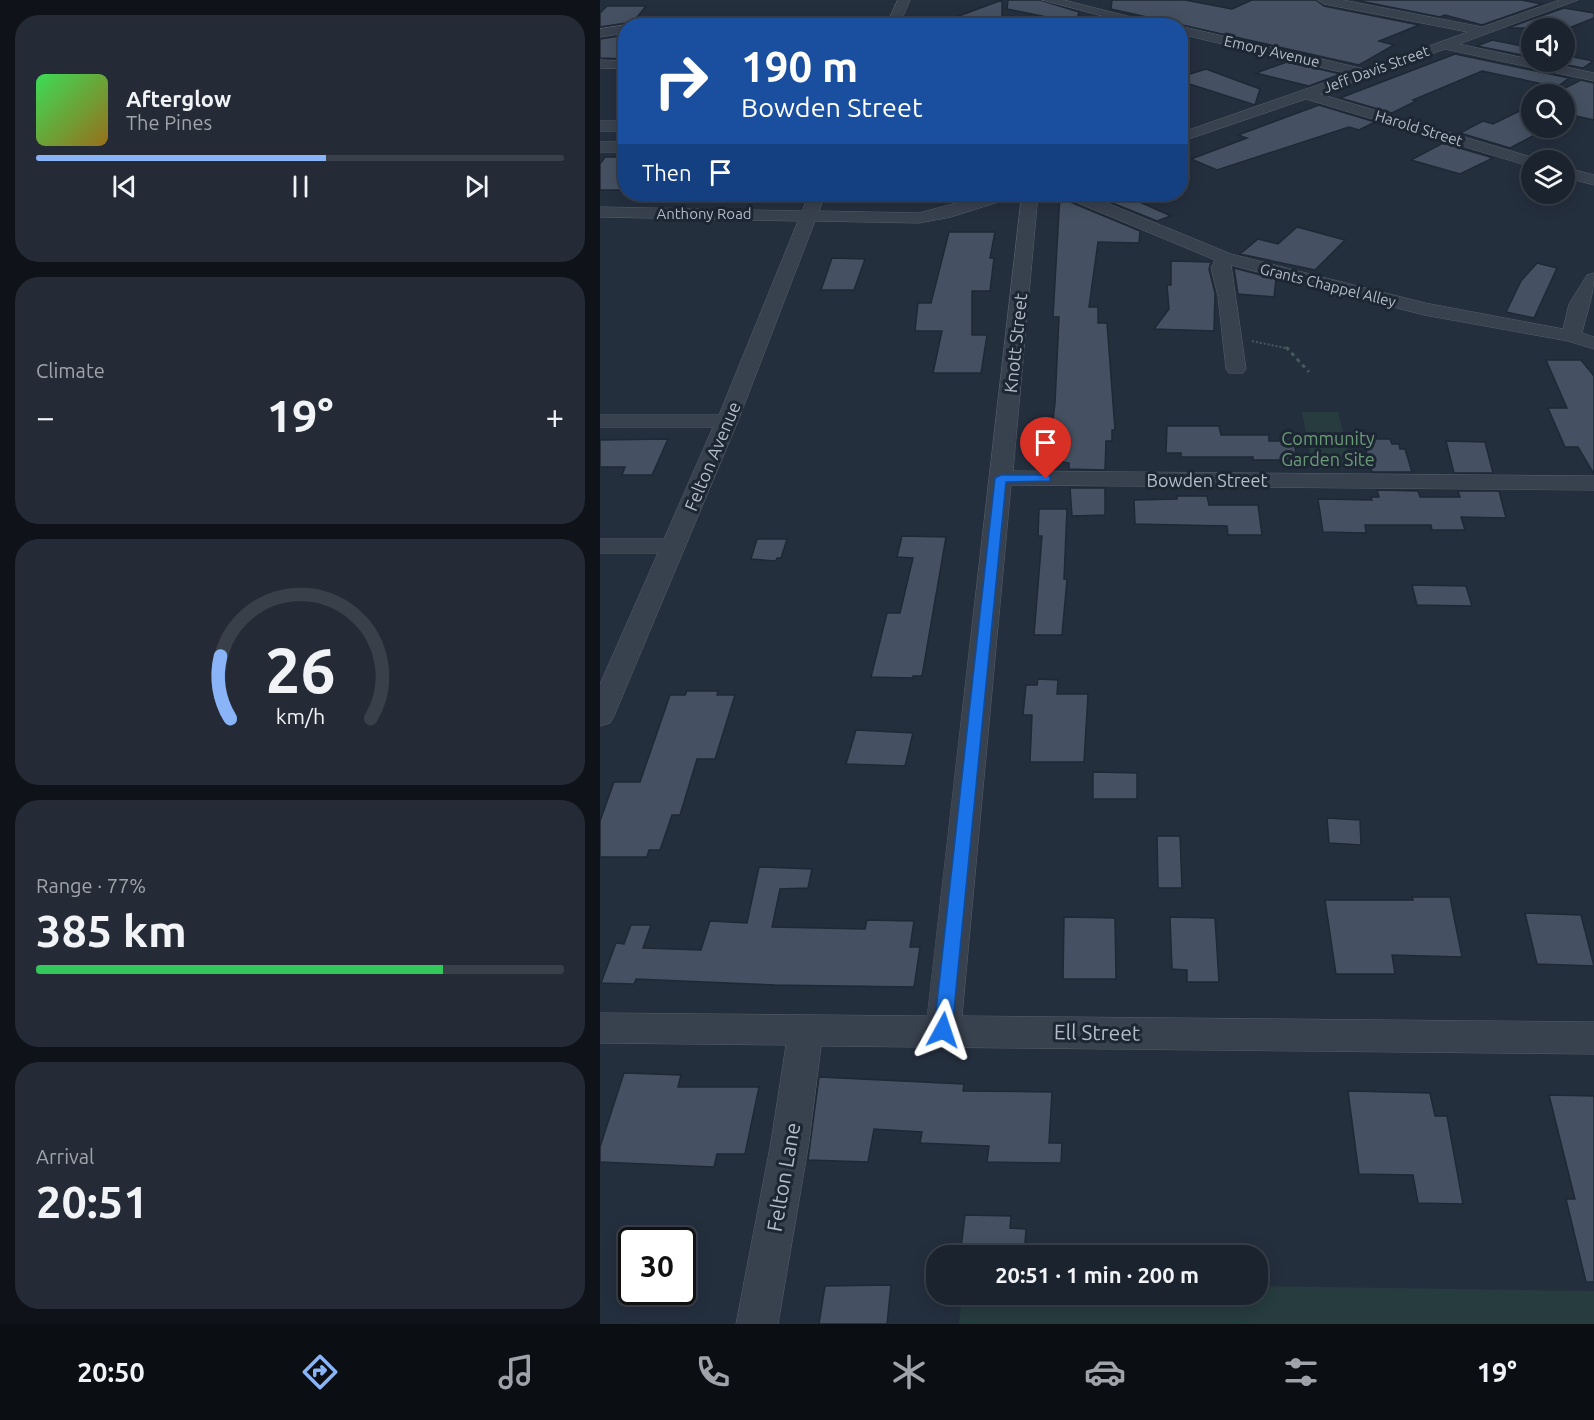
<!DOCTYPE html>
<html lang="en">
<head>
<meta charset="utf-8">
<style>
  body { margin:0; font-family:Ubuntu,sans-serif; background:#242b36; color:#f1f3f6; height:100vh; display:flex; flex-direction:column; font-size:22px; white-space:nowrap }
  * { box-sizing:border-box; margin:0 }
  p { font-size:20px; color:#a0a4aa }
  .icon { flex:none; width:33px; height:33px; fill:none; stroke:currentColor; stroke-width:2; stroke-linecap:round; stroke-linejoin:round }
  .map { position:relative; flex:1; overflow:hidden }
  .sheet { display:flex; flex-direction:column; gap:15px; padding:15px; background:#0f1319; width:600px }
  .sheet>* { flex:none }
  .guide { position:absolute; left:18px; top:18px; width:570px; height:183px; border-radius:24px; box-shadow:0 3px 15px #0003,0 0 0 2px #39404a; background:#1a4fa0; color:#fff; overflow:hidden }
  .buttons { position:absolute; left:921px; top:18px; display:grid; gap:12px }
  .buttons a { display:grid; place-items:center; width:54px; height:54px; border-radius:50%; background:#1b232e; box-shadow:0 3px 15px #0003,0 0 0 2px #39404a; font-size:30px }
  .speed { position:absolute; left:18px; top:1227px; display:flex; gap:12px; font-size:30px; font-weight:700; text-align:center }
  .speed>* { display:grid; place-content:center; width:78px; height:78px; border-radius:50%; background:#1b232e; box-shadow:0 3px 15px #0003,0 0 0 2px #39404a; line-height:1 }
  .speed .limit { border:3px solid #111; border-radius:9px; background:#fff; color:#111 }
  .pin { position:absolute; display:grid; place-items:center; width:51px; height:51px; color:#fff; margin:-62px -26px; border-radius:50% 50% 50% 0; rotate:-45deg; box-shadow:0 0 6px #0007 }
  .pin .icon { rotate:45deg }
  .me { position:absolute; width:66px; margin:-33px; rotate:5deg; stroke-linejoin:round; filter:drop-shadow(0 0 4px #0008) }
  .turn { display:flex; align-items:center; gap:21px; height:126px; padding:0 24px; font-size:27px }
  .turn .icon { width:78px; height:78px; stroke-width:2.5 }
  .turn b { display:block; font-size:42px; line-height:51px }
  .then { display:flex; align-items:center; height:57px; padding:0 24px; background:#0003; gap:12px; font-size:22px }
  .big { font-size:45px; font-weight:600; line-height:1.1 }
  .sheet .widget { flex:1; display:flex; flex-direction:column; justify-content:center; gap:9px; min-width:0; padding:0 21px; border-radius:24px; background:#242b36 }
  .sheet .dial { align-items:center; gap:0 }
  .dial svg { height:156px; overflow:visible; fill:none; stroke:#39404a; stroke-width:7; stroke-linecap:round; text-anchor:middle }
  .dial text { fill:#f1f3f6; stroke:none }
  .song { display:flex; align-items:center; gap:18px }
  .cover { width:72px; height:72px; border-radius:9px; background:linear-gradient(135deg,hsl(130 70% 55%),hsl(40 70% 35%)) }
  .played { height:6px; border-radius:3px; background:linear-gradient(90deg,#8ab4f8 55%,#39404a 55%) }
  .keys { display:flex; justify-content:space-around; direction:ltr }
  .heat { display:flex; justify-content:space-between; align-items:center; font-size:33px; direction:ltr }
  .charge { height:9px; border-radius:4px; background:linear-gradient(90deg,#34c759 77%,#39404a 0) }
  .trip { position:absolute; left:326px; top:1245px; width:342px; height:60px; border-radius:24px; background:#1b232e; box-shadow:0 3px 15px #0003,0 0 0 2px #39404a; font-weight:600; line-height:60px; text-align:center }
  .menu { display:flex; height:96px; justify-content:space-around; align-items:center; background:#0b0e12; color:#a0a4aa }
  .menu .icon { width:42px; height:42px }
  .menu .on { color:#8ab4f8 }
  .menu b { font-size:27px; color:#f1f3f6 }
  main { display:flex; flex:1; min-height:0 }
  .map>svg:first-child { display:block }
  .green { fill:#263c3f }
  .building { fill:#455162; stroke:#1f2835; stroke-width:1.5 }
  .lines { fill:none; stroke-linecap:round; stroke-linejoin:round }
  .minor-casing { stroke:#565f6c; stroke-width:1 }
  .path-far1 { stroke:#44595c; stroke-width:2; stroke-dasharray:2 2; stroke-linecap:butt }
  .path { stroke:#44595c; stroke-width:3; stroke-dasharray:4 4; stroke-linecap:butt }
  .minor { fill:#38414e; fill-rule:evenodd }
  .route { fill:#1a73e8; stroke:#114b97; stroke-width:1.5 }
  .labels { text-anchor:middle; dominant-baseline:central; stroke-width:6; stroke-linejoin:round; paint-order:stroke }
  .far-street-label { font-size:15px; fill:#b4bcc9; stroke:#1d2633 }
  .street-label { font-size:18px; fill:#b4bcc9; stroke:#1d2633 }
  .park-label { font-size:18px; fill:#6b9a76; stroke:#1d2633 }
  .near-street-label { font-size:21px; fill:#b4bcc9; stroke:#1d2633 }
</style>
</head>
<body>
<main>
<section class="sheet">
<div class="widget">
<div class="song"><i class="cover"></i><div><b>Afterglow</b><p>The Pines</p></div></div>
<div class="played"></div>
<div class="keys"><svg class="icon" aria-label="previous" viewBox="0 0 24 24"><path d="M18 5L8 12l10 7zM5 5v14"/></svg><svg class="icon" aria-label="pause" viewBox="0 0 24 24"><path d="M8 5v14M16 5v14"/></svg><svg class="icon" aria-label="next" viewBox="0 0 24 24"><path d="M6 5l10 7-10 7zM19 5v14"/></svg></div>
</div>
<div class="widget"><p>Climate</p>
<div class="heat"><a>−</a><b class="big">19°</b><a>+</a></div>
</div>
<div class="widget dial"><svg viewBox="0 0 100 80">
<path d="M14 69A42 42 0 1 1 86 69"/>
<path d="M14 69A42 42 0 0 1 9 37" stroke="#8ab4f8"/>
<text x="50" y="56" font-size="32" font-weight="700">26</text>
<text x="50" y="72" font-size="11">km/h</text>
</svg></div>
<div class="widget"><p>Range · 77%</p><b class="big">385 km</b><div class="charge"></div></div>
<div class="widget"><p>Arrival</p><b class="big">20:51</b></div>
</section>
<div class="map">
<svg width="994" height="1324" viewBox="0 0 994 1324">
  <rect width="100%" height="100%" fill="#242f3e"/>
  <path class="green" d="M702,412h36l14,57h-39z
    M657,1286l337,5v33h-635l3,-29 295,-1z"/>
  <path class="building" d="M402,0v26h-64l-1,-2z
    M408,0h32l39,12 -3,11 -69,-14z
    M512,0h73l47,9 20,-9h64l8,6 95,19 -40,16 15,4 -35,20 -248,-56z
    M755,0h166l21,4 -60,21 -37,-10 -5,2z
    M7,6h39l-16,20 -4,-3 -26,4v-14z
    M964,8l30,5v5l-25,10h-62z
    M26,35v24l-26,-1v-19z
    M892,40l40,8v9l-55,-11z
    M855,54l114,24 -12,9 -75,-16 -69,29 3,1 -24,12 -52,-15z
    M964,55l29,6 -10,7 -32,-6h13z
    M687,62l54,12 -32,12 -53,-13z
    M606,69l54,20 -5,16 -75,-24v-4z
    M981,80l13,3v37l-22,-5 -8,4v-25h-11z
    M719,105l56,17 -16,8 -10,-3 -132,43 -26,-11 56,-21 -9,-3z
    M932,105v23h16l-38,20 -50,-15 23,-12 10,3z
    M843,143l50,15 -33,16 -49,-14z
    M5,157h21v33h-26v-26z
    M460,194l5,6 75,31 -1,12 -41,-1 -9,65h9v16h9l8,107h-3v11h-6l-1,29 -36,-1v-6l-21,-4 7,-56 4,-86h-6z
    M490,194h32l49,22 -14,5z
    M697,227l48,13 -30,30 -75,-16 18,-15 20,5z
    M349,232h46l-5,26h4l-4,33h-18v44h15l-6,38h-48l9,-42h-27l3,-28h13z
    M232,258l33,1 -11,31h-33z
    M571,261l40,1 -2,7 6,24 -1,38 -60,-2 15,-20 -2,-24h4z
    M937,263l20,5 -23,50 -28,-6 15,-31z
    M634,268l42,11 -2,18 -36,-3z
    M946,360h35l13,16v98l-16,-27h-13l-17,-39h19z
    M567,426h52l2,9h48v6h25l3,19h-44v-3h-72v-4h-15z
    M68,439l-16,36h-30l3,-8h-25v-27z
    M763,439h27l2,5h7l1,5h5l7,23h-40z
    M846,441l39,1 8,31h-39z
    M470,488h35v27l-33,1z
    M777,490l41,1 2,6h40l-2,-6h41l7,27 -45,-1 4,13h-33l-1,-5h-66l1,8 -43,-1 -5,-33 54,1 -1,-3h8z
    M577,496h30l2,9h49l4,30h-34l-1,-9 -92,-2 -1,-24 43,-1z
    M439,509h28l-3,70h3l-5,56h-28l8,-99h-4z
    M302,536l44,1 -24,139h-9v2l-42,-1 16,-64h13l13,-55 -16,-1z
    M157,539h30l-6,19h-4l-1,3 -25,-2z
    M812,585l54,1 6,20 -55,-1z
    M438,679l20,1 -1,14h31l-4,68h-54l2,-47h-9l3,-30h11z
    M87,691h31l-1,4h18l-20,64h-18l-17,56h-8l-12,35h-11l-2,7h-47v-36l14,-39h26l30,-87h15z
    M256,730l57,3 -8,33 -59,-2z
    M493,772l44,1v26h-44z
    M727,818l33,2 1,25 -32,-2z
    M557,836h23l2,52h-24z
    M159,867l53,2 -4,19 -28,1 -8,38 93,2 2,-9 47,1 -4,26h10l-6,40 -139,-2 -139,-6 -2,5 -33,-1 15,-40 8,1 7,-19h20l-8,23 58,2 9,-29 37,2z
    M812,897h38l12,60 -70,-2 3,19h-59l-11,-74h88z
    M925,913l56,2 13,51 -57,-2z
    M464,917l51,1 1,61h-53z
    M570,917l45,1 4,64h-32v-12l-15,-1z
    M24,1073l57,2 -3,12h81l-14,67h-28l-3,13 -114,-5v-15z
    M219,1077l145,7 -1,7 89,1 -3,51h13l-1,20 -74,-1 2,-16 -69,-3 2,-11 -48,-3 -6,33 -60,-2z
    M748,1091l82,2 5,23h12l16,88 -45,-1 -5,-28 -54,-1z
    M949,1095l45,1v186h-8l-20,-83h9z
    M365,1215l46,1 -1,12 16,1 -2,27h-64z
    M291,1285l-4,39h-68l6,-38z"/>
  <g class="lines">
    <defs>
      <path id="minor" d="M298,0h12l-11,26h-13z
        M442,0h22l102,26h-25z
        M718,0h25l139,27 78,-27h18l-119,44 135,29v8l-149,-32 -125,45 218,65 1,1h-7v7l-226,-68 -126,43v-9l169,-59 -169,-40v-8l184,43 104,-37 -144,-28z
        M26,25v8l-26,4v-8z
        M0,60l26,1v8l-26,-1z
        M0,121h26v10h-26z
        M0,142h26v10h-26z
        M964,167l30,8v10l-30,-8z
        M209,194h16l-6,17 100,2 71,-19h23l-2,4 -60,19 -32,6 -104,-2 -77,200 -124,295 -4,7 -10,3v-42l58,-131h-58v-14h64l49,-112h-113v-12h119l79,-194 -198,-4v-10l202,4z
        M422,194h16l-25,277 581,5v14l-583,-5 -49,531 632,6v32l-773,-8 -12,96 -31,182h-42l35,-182 15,-97 -186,-2v-30l327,3z
        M464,194h21l146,60 194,49 138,26 6,-25 18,-29 7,-2c0,22 -7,39 -12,60l12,4v12l-26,-8 -144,-26 -193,-50 15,104 -3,4h-14l-3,-4 -8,-73 -7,-28 4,-8 -149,-62z"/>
    </defs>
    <use href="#minor" class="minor-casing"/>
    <path class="path-far1" d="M652,341l38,8"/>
    <path class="path" d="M686,347l23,25"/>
    <use href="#minor" class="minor"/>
  </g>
  <path class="route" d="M446,475l4,1v5l-44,1 -54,548 -2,5 -7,2 -6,-2 -3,-5 61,-552 6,-3z"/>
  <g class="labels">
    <g class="far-street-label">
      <text transform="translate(672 51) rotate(13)">Emory Avenue</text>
      <text transform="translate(776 69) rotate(-20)">Jeff Davis Street</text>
      <text transform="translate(819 128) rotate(17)">Harold Street</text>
      <text x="104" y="213">Anthony Road</text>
      <text transform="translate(728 285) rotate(14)">Grants Chappel Alley</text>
    </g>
    <g class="street-label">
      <text transform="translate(415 343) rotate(-84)">Knott Street</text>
      <text transform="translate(112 456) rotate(-67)">Felton Avenue</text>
      <text x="607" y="480">Bowden Street</text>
    </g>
    <g class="park-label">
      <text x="728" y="438">Community<tspan x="728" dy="21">Garden Site</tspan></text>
    </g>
    <g class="near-street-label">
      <text transform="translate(497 1032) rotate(1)">Ell Street</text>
      <text transform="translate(183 1177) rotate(-80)">Felton Lane</text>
    </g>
  </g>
</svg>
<div class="buttons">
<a><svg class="icon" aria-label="sound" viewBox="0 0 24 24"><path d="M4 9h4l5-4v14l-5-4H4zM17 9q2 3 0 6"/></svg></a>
<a><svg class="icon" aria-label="search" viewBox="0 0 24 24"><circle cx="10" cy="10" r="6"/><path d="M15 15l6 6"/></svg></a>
<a><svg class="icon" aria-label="layers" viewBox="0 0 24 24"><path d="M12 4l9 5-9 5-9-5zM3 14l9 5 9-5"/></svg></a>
</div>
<div class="speed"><div class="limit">30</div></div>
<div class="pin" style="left:446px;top:479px;background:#d93025"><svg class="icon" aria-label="arrive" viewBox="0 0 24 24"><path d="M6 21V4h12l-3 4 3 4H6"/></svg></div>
<svg class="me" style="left:343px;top:1030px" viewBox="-20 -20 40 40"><path d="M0-17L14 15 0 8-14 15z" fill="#1a73e8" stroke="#fff" stroke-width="4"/></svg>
<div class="trip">20:51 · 1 min · 200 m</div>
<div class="guide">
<div class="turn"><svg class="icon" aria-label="right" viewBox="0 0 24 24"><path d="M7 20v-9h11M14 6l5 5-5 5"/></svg><div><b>190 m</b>Bowden Street</div></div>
<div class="then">Then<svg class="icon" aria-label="arrive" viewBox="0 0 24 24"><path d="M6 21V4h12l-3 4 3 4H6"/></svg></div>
</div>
</div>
</main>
<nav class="menu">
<b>20:50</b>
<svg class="icon on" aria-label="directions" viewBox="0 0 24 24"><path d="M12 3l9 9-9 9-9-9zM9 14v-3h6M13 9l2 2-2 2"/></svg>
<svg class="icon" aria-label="music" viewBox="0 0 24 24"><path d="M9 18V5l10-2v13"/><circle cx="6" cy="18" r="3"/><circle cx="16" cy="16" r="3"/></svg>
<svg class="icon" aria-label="phone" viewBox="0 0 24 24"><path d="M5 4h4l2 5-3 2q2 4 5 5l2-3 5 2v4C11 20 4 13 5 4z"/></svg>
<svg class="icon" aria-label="climate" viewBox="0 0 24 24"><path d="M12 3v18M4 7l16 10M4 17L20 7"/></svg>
<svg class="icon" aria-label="car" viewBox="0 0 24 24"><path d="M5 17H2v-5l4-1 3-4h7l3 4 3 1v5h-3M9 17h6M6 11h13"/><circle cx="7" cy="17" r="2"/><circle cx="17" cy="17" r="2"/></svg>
<svg class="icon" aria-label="filters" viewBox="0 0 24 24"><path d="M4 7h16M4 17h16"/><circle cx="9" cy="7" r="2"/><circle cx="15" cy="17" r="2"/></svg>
<b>19°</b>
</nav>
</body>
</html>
